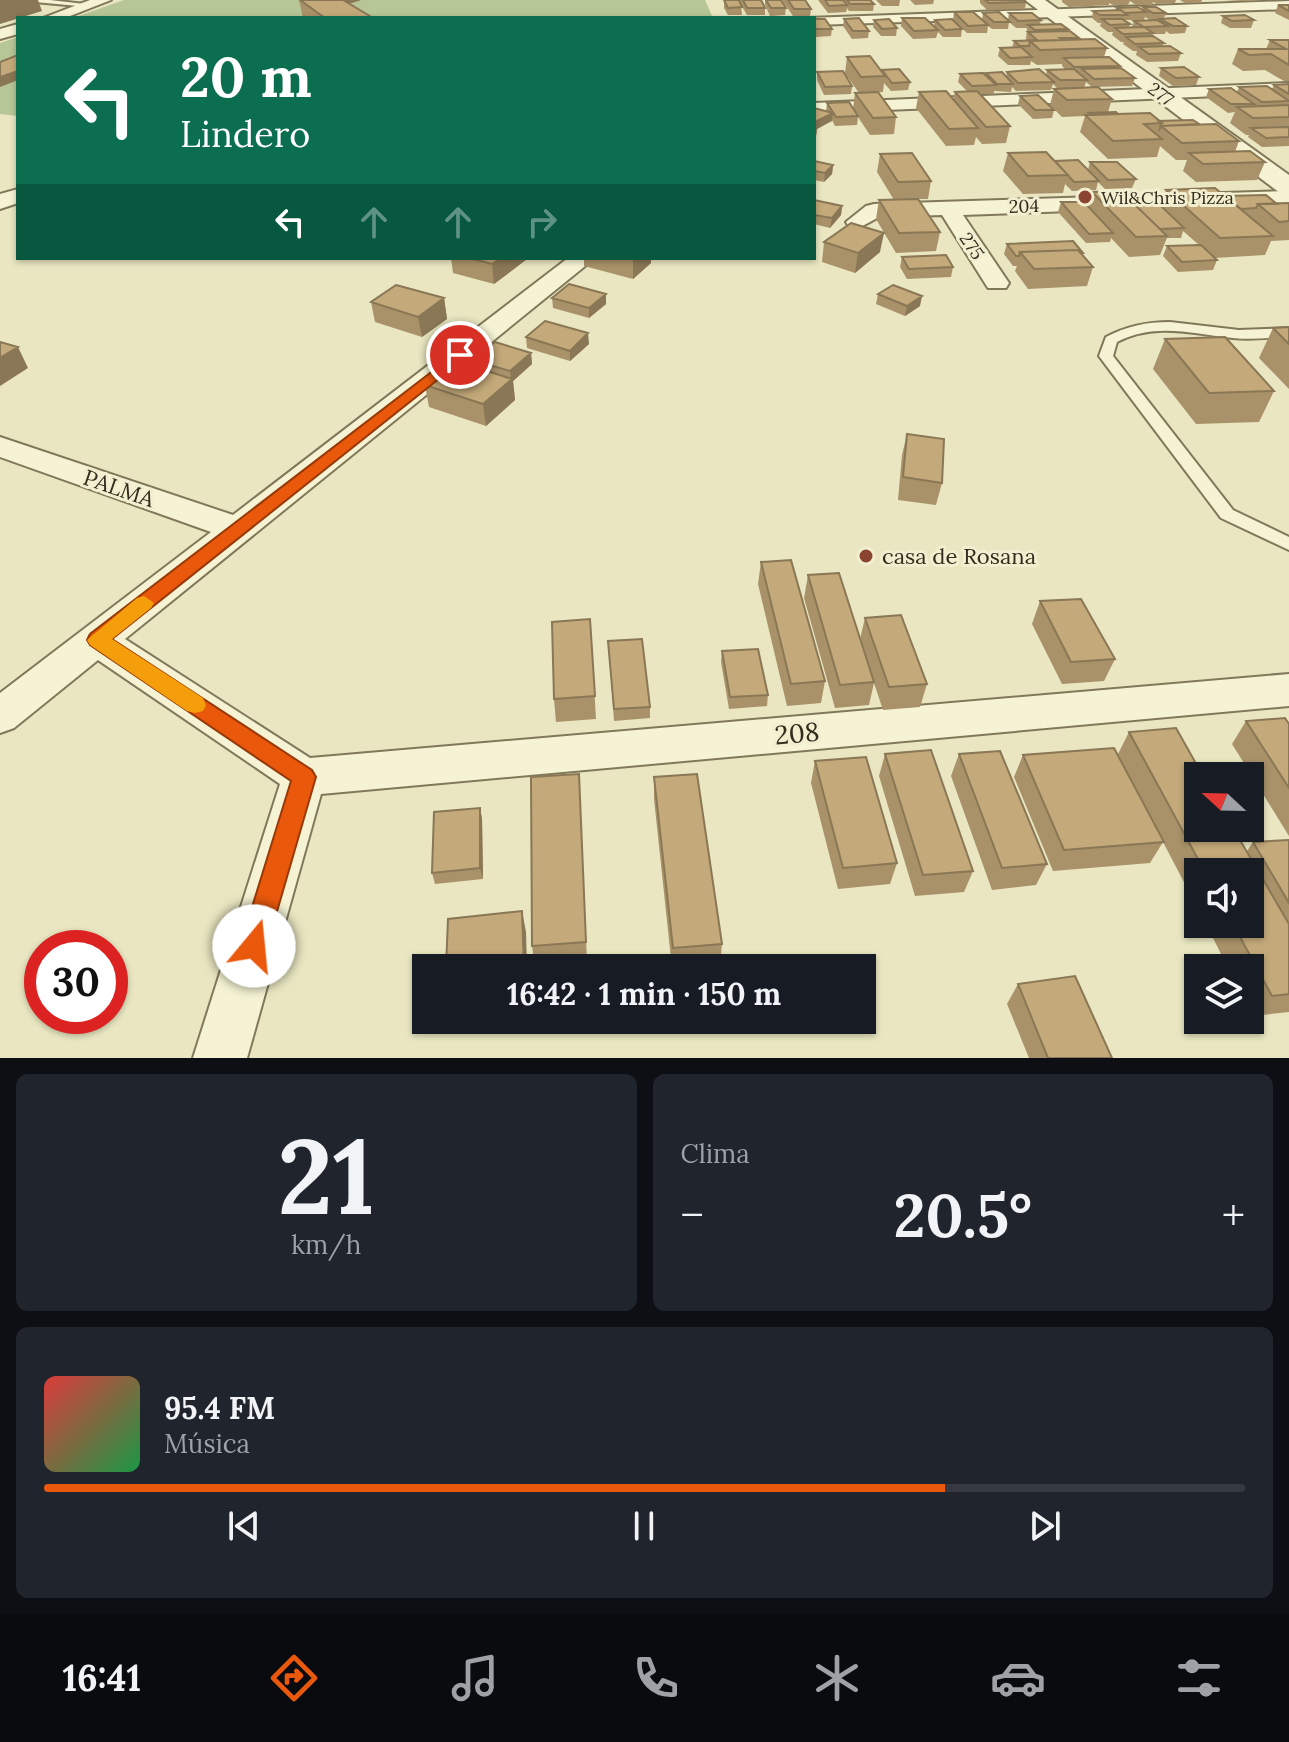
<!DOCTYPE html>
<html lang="es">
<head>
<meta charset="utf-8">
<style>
  body { margin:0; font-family:Lora,serif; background:#20242c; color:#f1f3f6; height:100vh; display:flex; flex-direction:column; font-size:30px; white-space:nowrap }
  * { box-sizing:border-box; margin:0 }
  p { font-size:26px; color:#9ea1a6 }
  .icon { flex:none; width:44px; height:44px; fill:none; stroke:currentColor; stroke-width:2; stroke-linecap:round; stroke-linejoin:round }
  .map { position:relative; height:1058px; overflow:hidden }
  .panel { display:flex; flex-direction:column; gap:16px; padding:16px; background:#0d0f14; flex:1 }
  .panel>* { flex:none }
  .guide { position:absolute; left:16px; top:16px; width:800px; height:244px; border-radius:0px; box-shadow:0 2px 6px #0004; background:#0b6e4f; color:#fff; overflow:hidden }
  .needle { width:52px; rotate:292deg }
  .fabs { position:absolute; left:1184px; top:762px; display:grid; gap:16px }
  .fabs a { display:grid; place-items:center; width:80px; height:80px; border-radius:0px; background:#171b24; box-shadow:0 2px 6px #0004; font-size:40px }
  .speed { position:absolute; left:24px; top:930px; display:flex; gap:16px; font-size:40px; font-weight:700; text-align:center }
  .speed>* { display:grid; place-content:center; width:104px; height:104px; border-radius:50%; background:#171b24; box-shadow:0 2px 6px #0004; line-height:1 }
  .speed .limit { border:12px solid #d22; background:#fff; color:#111 }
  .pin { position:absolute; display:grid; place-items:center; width:68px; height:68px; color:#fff; margin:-34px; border:4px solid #fff; border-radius:50%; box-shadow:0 2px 8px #0007 }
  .me { position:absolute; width:88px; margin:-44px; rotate:17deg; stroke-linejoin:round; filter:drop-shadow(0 0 6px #0008) }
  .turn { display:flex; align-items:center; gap:28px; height:168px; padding:0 32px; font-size:36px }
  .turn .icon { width:104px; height:104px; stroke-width:2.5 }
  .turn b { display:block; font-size:56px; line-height:68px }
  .lanes { display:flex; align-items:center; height:76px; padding:0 32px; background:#0003; justify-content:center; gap:40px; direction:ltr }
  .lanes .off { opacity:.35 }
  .big { font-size:60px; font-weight:700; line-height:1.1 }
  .panel .tile { flex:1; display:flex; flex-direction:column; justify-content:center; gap:12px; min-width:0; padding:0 28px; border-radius:12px; background:#20242c }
  .panel .dial { align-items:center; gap:0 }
  .dial b { font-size:104px; line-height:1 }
  .song { display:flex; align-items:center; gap:24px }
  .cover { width:96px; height:96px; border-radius:12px; background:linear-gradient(135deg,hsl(0 70% 55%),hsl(140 70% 35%)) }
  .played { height:8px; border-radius:4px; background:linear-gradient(90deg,#ea580c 75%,#363941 75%) }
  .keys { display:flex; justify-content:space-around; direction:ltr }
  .heat { display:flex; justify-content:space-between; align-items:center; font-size:44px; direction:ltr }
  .panel .tiles { flex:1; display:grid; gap:16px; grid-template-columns:1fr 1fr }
  .tile:last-child { grid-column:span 2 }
  .trip { position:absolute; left:412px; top:954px; width:464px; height:80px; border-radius:0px; background:#171b24; box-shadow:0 2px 6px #0004; font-weight:700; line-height:80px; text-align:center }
  .tabs { display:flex; height:128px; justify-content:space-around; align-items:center; background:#090b0e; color:#9ea1a6 }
  .tabs .icon { width:56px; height:56px }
  .tabs .selected { color:#ea580c }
  .tabs b { font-size:36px; color:#f1f3f6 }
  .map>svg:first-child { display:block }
  .green { fill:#b6c696 }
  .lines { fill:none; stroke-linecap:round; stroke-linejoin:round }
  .service-casing { stroke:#81785a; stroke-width:4 }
  .minor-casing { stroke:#81785a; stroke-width:4 }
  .tertiary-casing { stroke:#81785a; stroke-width:4 }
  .service { fill:#f5f3d3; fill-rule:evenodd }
  .minor { fill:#f5f3d3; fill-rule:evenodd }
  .tertiary { fill:#f5f3d3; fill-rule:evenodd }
  .wall { fill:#a99269; fill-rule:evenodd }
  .shaded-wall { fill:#897755 }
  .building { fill:#c4aa7a; stroke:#897755; stroke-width:2 }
  .route { fill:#ea580c; stroke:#983908; stroke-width:2 }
  .slow { fill:#f59e0b }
  .poi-dot { fill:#8b4430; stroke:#f1efd0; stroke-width:3 }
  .labels { text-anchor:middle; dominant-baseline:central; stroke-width:6; stroke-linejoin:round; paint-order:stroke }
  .far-street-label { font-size:18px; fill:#322c1d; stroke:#f1efd0 }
  .far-poi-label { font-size:18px; fill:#322c1d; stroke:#f1efd0; text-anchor:start }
  .street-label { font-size:22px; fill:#322c1d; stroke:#f1efd0 }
  .poi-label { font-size:22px; fill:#322c1d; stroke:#f1efd0; text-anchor:start }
  .near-street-label { font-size:26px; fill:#322c1d; stroke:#f1efd0 }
</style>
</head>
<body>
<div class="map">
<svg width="1289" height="1058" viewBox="0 0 1289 1058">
  <rect width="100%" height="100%" fill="#e9e6c1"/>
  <path class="green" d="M124,0h581l8,18h-640z
    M18,37v79l-18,-2v-71z"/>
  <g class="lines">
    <defs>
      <path id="service" d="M13,0h37l43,5 -4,2z
        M1170,322l69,8 50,-2v8c-19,2 -37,4 -56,2 -40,-4 -78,-16 -116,4l-4,14 120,154 56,27v13l-68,-32 -122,-162 7,-19c21,-11 40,-15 64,-15z"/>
      <path id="minor" d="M90,0h21l-46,18h-22z
        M1289,1v8l-475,16v-7h-6z
        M18,24v10l-18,5v-10z
        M1289,83v10l-475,20v-10z
        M18,189v14l-18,6v-15z
        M1289,191v12l-326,12 46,68 -3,5h-18l-46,-73 -63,2 -22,12 -8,-2 -3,-5 20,-16 8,-2z
        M568,258h27l-470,381 185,119 979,-84v32l-968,88 -74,264h-54l87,-274 -182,-124 -84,68 -14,5v-40l211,-161 -211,-75v-20l233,78z"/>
      <path id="tertiary" d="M1025,0h20l244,175v20l-9,-2z"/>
    </defs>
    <use href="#service" class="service-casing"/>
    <use href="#minor" class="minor-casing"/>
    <use href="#tertiary" class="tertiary-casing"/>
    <use href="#service" class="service"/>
    <use href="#minor" class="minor"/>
    <use href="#tertiary" class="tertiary"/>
  </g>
  <path class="wall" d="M299,0h62l-12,4 24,14h-70z
    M724,0l16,3v-3h21l4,8v7h-18l-6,-10 1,10h-14l-4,-7z
    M765,0h16l5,8 -1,7 -15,1 -5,-11z
    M782,0h23l6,9 -1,7h-17z
    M818,0h52l4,4 -1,7h-24l-2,-3 -1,4 -18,1z
    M876,0h24l-1,6h-17z
    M910,0h24l-1,4 -18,1z
    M980,0h44l2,2 -1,7 -38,1 -7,-7z
    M1062,0h114l-1,3 -18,1 -4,-2 -1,3h-16l-6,-4 -2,4h-15l-4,-2v2l-40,2 -7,-5z
    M1180,0h22l-1,3h-16z
    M1225,0h37l-20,1z
    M1278,5h11v15l-14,-7z
    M1143,7l23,6 -2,5 23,8 -2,7 -15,1 -4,-3 -1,3h-12l-1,2 12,7 -2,3 19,7 -3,8 -31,1 -11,-7 1,-4h-4l-10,-7 1,-2h-3l-9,-7 1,-3h-5l-8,-6 1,-3h-3l-6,-5 1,-7 23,-1 1,-2 25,2zM1145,17l5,3 -16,1 -2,6h-3l1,-3 -5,-4h19z
    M954,12l28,7 1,-6 25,7 1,-7 32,7 -1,4 28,5v2l11,7v1l28,9 -3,9 16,9 -1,2 16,10 -3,8 -40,1 -6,-5 -2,6 28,11 -4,13 51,9 40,3 40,17 -4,11 30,10 -8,18 -61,2 -13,-11 4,-11h-11l-16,-14 -3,11 -49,2 -28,-27 5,-16 -23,1 -12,-12 4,-16h4l-5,-5 -2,6 -35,1 -4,-4 -1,5 -17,-1v3h-14l30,32 -4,17 -24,1 -6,-7 -2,8 -28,1 -30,-38 3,-16 34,8 2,-8 12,-1 -9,-9 2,-8 25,1 1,-2 20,4 1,-5 39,3 1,-5 18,-1 -3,-3v-2l-25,1 -6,-4 -1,4h-22l-10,-9 2,-8h12l2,-7 13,-1h-1l1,-12h-11l-7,-6 -1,7h-16l-4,-3 -1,7h-20l-14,-13z
    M1223,16l31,4 -3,8h-21l-9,-5z
    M902,18l32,8 1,-6 27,9 -1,8h-18l-5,-5 -2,6 -23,1 -12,-13z
    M814,19l18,10 -1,7 -15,1 -2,-2z
    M844,19l25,12 -1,7 -16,1 -9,-13z
    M874,20l23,8 -1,8h-15l-8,-9z
    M1270,40h19v41h-5l-19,-11 -22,1 -11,-7 6,-15h28z
    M847,57l63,25 -2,8 -17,1 -7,-8 -1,9 -24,1 -14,-20z
    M1161,68l38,9 -3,8 -23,1 -14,-10z
    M817,72l35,14 -1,8 -27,1 -7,-15z
    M1289,84v62l-27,1 -14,-10 1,-2h-3l-16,-12 5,-11 -7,1 -22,-16 3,-8 28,3 2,-5 33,2 2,-4z
    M855,93l41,24 -2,17 -24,1 -12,-18 -1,8 -22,1 -3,-6 -15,9 -1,7 -2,2v-30l12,3 1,-8 26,6z
    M1020,96l34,14 -2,8 -19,1 -15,-15z
    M1008,153l47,8 33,9 2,-8 46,17 -4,9 -27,1 -7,-7 -2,8 -24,1 -7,-7 -2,9 -40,1 -20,-23z
    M880,154l51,27 -3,18h-10l22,33 -4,19 -40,2 -20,-34 3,-19h15l-17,-28z
    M814,161l19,4 -1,9 -8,8 -10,-2z
    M1166,190l111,14 12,-1v37l-18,1 -6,14 -51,3 3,2 -4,10 -35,2 -15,-16 4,-10 32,-1 -16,-14 -2,7h-14l-7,17 -31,2 -18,-19 -1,4 -24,1 -28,-31 3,-10 26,4 5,-14 43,13 26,1z
    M814,200l28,6 -1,9 -11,13 -16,-4z
    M824,242l56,10 -25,21 -33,-11z
    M1007,244l76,9v2l10,12 -6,19 -59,3 -13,-18 2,-5h-4l-9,-12z
    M902,257l51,10 -2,10 -44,2 -7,-12z
    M451,258h76v1l-33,25 -41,-11z
    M584,258h67v5l-18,16 -49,-13z
    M606,294v10l-17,14 -36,-10 -1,-10z
    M878,294l42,12 -15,10 -29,-12z
    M444,298l3,21 -25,18 -47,-15 -4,-20z
    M1289,327v62l-30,-31 14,-30z
    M526,337l63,7 -19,17 -43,-13z
    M1165,339l109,52 -15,31 -63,2 -43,-55z
    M531,353l1,11 -19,17 2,19 -29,26 -57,-19 -4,-22 49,-18 -1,-7z
    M907,434l35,49 -6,22 -38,-5 4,-45z
    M761,562l64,119 -4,22 -34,3 -29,-122z
    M808,575l52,64 5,-21 62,66 -7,23 -37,3 -9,-27 -5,22 -34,3 -31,-110z
    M1040,601l75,58 -11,22 -42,3 -30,-60z
    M590,619l6,100 -40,3 -2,-23z
    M722,651l46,44 -1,11 -38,3 -8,-47z
    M609,652l41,55v11l-36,3z
    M1246,721l43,3v112l-57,-92z
    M1129,732l118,119 6,-9 36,-2v172l-36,4 -3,-6v-42h-22l-22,-44h44v-52h-52v37l-35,-67 -13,21 -97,8 -39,-94 9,-22 95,-1z
    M885,754l88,117 -9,21 -49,4 -36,-120z
    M959,754l88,110 -11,21 -44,5 -41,-114z
    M815,761l82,102 -7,21 -52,5 -27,-106z
    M654,777l68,167 -2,20 -48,4 -18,-169z
    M580,796l7,166 -52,5 -3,-21z
    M480,808l2,11 1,60 -48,5 -3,-11z
    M1018,984l94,74h-83l-22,-54z"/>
  <path class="shaded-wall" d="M0,0h38l4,11 -42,13z
    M337,0h24l-16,5z
    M18,71v9l-18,7v-10z
    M833,113l-1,8 -15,8 -1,7 -2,2 1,-16z
    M833,165l-1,9 -8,8 1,-9z
    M842,206l-1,9 -11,13 2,-10z
    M884,233l-4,19 -25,21 3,-20z
    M501,258h26v1l-33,25 -2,-20z
    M635,258h16v5l-18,16v-19z
    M606,294v10l-17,14v-10z
    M922,296l-2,10 -15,10 2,-10z
    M444,298l3,21 -25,18 -4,-20z
    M588,333l1,11 -19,17v-10z
    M18,347l10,21 -28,18v-28z
    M531,353l1,11 -19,17 2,19 -29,26 -3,-22 28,-25 -1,-8z
    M480,808l2,11 1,60 -3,-11z
    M522,911l4,21 1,36h-3z"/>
  <path class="building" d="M300,0h43l30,18h-48z
    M724,0h15l3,7 -14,1z
    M743,0h18l4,8h-18z
    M766,0h15l5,8h-15z
    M788,0h17l6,9h-17z
    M825,0h18l4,5 -18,1z
    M847,0h23l4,4h-24z
    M985,0h39l2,2 -37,1z
    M1278,5h11v6z
    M1138,7l8,5 -21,1 -8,-5z
    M1143,7h13l10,6h-13z
    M1121,10l6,5h-27l-7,-4z
    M954,12h19l15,13 -20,1z
    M999,12l11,10h-16l-11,-9z
    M1009,13h23l9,7 -23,1z
    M1245,15l9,5 -22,1 -9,-5z
    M859,18l10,13h-16l-9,-12z
    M902,18h23l13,12 -24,1z
    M1175,18l12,8h-14l-13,-7z
    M814,19h11l7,10h-16l-2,-3z
    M889,19l8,9 -15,1 -8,-9z
    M952,19l10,10 -17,1 -10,-10z
    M1102,19h20l8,5 -20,1z
    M1157,20l11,6 -24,1 -10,-6z
    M1061,24l7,5 -33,1 -7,-5z
    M1144,27l9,6 -30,1 -8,-6z
    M1070,31l9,7h-19l3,2 -33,1 -1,5h-9l-6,-5 23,-1 -9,-8z
    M1153,36l11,7 -29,1 -9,-7z
    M1095,39l12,9 -67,2 -10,-9z
    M1270,40h19v25l-18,-11 -22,1 -11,-6h48z
    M1170,46l11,7 -32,1 -10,-7z
    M1021,47l11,10 -22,1 -10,-10z
    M18,55v16l-18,6v-15z
    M870,56l15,20 -24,1 -14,-20z
    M1109,57l11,9 -46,1 -10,-9z
    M1184,67l15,10 -23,1 -15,-10z
    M1121,68l14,10 -41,1 -12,-10z
    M899,69l11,13 -18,1 -10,-13z
    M1039,69l15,13 -36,1 -11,-11z
    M1074,69l13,11h-27l-13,-10z
    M843,71l9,15 -27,1 -8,-15z
    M1002,72l11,12h-16l-11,-11z
    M983,73l13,12 -24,1 -12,-12z
    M1289,84v10l-15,-9z
    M1267,86l22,15 -27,1 -23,-15z
    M1098,87l14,12 -45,1 -13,-11z
    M1231,88l23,16h-23l-22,-15z
    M946,91l32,37 -29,1 -30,-37z
    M977,91l33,35 -24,1 -31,-35z
    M878,92l18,25 -23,1 -18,-25z
    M1038,95l16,15h-19l-15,-14z
    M849,102l9,14 -22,1 -9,-14z
    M1289,105v12l-36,1 -16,-11z
    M814,108l19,5 -18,9z
    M1116,112l2,2 -26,1 -3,-2z
    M1150,113l12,10 -18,1 18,15 -49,2 -28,-26z
    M1193,120l6,4 -38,2 -2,5 3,-8 -3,-2z
    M1216,124l23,17 -57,2 -21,-17z
    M1289,127v10l-23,1 -15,-10z
    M1250,151l15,11 -62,2 -14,-11z
    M1046,152l22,23 -40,1 -20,-23z
    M912,153l19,28 -33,1 -18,-28z
    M1078,160l21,21 -25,1 -19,-21z
    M814,161l19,4 -8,8 -11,-2z
    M1090,162h27l19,17 -28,1z
    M1215,188l58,48 -53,2 -54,-48z
    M1121,191l46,45 -31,1 -44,-45z
    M1266,195l11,9h-19l-2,4 -15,1 -16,-13z
    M918,199l22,33 -41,1 -20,-33z
    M814,200l28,6 -10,12 -18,-3z
    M1061,202h23l29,31 -24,1z
    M1289,203v18l-10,1 -21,-18z
    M1159,204l25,24 -24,1 -25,-24z
    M851,223l33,10 -26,20 -34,-11z
    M1073,241l10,12h-2l-3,-3 -58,2 -1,4h-3l-9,-12z
    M1201,245l16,15 -35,2 -15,-16z
    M1078,250l15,17 -59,2 -14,-17z
    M946,255l7,12 -44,2 -7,-12z
    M469,258h32l-9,6z
    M569,284l37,10 -17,14 -37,-10z
    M396,285l48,13 -26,19 -47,-15z
    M893,285l29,11 -15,10 -29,-12z
    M545,321l43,12 -18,18 -44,-14z
    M1289,327v17l-16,-16z
    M1225,337l49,54 -65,2 -44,-54z
    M0,342l18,5 -18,11z
    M495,342l36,11 -21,18 -37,-11z
    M456,361l56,18 -29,25 -58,-19z
    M907,434l37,5 -2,44 -39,-6z
    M791,560l34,121 -34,3 -30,-122z
    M839,573l35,109 -34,3 -32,-110z
    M1081,599l34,60 -44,3 -31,-61z
    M901,615l26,69 -38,3 -24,-69z
    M590,619l5,77 -41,3 -2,-77z
    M642,639l8,68 -36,2 -6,-68z
    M758,649l10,46 -38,2 -8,-46z
    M1285,718l4,6v64l-43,-67z
    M1176,728l27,48h-5v52h35l56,96v70l-17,2 -39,-72h17v-52h-45l-76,-140z
    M1114,748l50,94 -100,8 -41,-95z
    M931,750l42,121 -50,4 -38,-121z
    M1000,751l47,113 -45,4 -43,-114z
    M866,757l31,106 -54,5 -28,-107z
    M579,774l7,168 -54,4 -1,-169z
    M697,774l25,170 -49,4 -19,-171z
    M480,808v60l-48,5 2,-61z
    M1289,840v63l-36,-61z
    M522,911l2,57h-78l2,-49z
    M1075,976l37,82h-64l-30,-74z"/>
  <path class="route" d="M460,350l7,5 -2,3 -353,281 200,131 4,7 -49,169 -4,9 -9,4 -10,-4 -4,-9 51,-165 -201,-136 -3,-5 3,-6z"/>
  <path class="slow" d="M144,596l10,7 -3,5 -39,31 91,59 3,7 -3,6 -8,2 -8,-2 -97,-66 -3,-5 50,-42z"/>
  <g class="poi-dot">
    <circle cx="1085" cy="197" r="8"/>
    <circle cx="866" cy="556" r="8"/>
  </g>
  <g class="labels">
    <g class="far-street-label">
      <text transform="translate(1161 94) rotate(36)">277</text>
      <text transform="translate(1024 206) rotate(-2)">204</text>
      <text transform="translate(972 246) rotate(56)">275</text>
    </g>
    <g class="far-poi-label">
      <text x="1101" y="197">Wil&amp;Chris Pizza</text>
    </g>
    <g class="street-label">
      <text transform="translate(119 488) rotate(19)">PALMA</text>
    </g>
    <g class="poi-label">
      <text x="882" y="556">casa de Rosana</text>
    </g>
    <g class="near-street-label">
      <text transform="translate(797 733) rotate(-5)">208</text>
    </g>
  </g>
</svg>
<div class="fabs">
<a><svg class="needle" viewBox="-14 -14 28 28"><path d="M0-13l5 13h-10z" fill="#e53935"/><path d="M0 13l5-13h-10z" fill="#9ea1a6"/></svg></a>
<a><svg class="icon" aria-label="sound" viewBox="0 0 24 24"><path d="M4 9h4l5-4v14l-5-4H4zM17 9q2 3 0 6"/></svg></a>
<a><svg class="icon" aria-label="layers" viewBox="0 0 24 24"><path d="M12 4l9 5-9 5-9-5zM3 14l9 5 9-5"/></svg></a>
</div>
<div class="speed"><div class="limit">30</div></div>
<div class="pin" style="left:460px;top:355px;background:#d93025"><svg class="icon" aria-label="arrive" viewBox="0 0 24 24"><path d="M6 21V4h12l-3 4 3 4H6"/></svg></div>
<svg class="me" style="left:254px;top:946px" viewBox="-20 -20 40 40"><circle r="19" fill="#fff"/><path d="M0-13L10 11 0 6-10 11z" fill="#ea580c"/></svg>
<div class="trip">16:42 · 1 min · 150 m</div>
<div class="guide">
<div class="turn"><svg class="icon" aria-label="left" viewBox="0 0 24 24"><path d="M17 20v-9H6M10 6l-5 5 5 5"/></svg><div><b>20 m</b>Lindero</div></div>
<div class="lanes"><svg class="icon" aria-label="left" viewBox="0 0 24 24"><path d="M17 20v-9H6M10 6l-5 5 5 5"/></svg><svg class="icon off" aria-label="ahead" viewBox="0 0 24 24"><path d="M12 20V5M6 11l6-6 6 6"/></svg><svg class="icon off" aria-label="ahead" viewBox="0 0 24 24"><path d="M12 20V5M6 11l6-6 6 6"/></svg><svg class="icon off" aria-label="right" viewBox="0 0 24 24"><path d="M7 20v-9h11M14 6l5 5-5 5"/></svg></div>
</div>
</div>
<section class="panel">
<div class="tiles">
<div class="tile dial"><b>21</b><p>km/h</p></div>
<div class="tile"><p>Clima</p>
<div class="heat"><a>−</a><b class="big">20.5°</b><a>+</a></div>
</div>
<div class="tile">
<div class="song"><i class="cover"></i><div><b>95.4 FM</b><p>Música</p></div></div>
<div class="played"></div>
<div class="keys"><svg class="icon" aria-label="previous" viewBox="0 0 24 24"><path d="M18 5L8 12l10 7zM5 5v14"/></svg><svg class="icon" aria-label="pause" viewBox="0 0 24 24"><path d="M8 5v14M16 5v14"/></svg><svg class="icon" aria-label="next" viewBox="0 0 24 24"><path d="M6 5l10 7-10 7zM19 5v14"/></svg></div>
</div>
</div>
</section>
<nav class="tabs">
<b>16:41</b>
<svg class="icon selected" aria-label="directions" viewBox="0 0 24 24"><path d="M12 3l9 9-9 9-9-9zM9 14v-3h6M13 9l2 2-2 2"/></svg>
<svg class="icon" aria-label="music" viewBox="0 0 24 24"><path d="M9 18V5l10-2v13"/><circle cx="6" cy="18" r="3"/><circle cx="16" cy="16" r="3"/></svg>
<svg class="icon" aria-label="phone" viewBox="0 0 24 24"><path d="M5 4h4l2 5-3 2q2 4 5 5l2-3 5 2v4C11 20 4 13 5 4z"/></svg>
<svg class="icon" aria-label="climate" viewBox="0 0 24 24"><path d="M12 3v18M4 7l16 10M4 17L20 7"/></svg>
<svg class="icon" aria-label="car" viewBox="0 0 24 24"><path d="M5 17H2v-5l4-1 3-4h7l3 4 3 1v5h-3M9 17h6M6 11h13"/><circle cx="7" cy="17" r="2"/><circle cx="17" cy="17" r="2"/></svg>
<svg class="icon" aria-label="filters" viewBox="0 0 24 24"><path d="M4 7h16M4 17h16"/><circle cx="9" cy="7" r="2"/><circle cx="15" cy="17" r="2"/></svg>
</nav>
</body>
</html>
